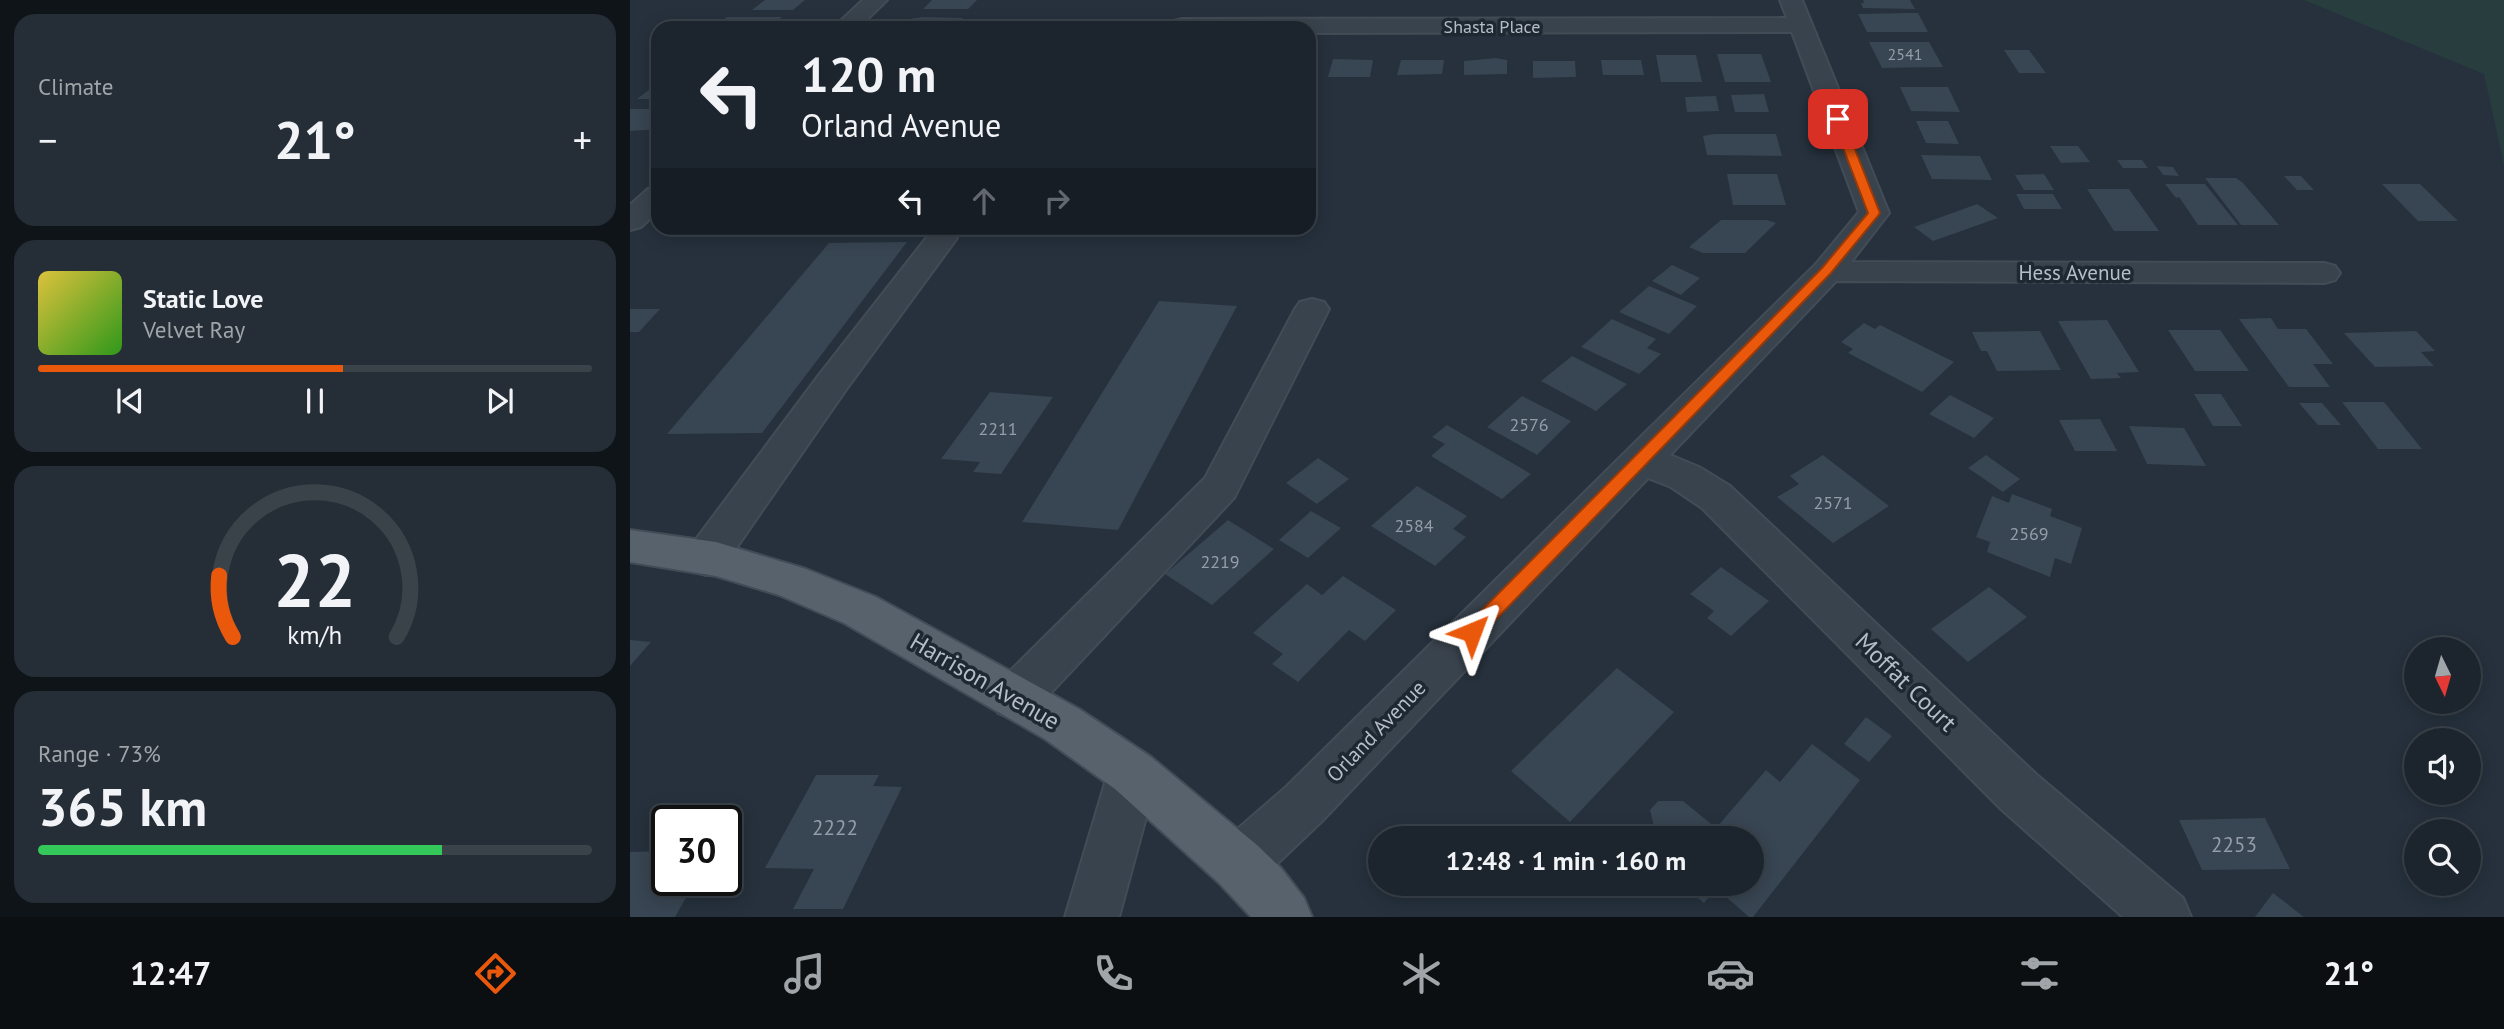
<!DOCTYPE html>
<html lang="en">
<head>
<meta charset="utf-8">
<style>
  body { margin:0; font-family:"PT Sans",sans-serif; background:#252d36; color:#f1f3f6; height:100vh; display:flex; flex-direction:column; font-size:26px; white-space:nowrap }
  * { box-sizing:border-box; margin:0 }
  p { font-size:23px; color:#a0a5aa }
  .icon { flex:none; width:38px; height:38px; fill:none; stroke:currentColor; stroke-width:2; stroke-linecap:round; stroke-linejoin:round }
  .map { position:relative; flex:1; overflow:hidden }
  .details { display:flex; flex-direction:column; gap:14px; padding:14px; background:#0f1419; width:630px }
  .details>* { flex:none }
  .banner { position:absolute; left:21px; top:21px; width:665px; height:214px; border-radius:21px; box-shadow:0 4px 18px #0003,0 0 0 2px #3a424a; background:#1c252e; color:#f1f3f6; overflow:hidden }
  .needle { width:46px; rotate:175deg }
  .buttons { position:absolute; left:1774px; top:637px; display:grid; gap:14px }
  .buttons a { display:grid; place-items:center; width:77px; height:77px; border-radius:50%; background:#1c252e; box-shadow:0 4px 18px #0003,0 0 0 2px #3a424a; font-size:35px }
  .speed { position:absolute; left:21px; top:805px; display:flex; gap:14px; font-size:35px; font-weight:700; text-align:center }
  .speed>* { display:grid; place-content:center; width:91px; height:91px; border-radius:50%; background:#1c252e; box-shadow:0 4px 18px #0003,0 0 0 2px #3a424a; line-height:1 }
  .speed .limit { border:4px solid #111; border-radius:10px; background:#fff; color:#111 }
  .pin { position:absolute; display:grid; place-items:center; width:60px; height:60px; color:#fff; margin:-30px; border-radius:14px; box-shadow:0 4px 10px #0006 }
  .me { position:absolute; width:77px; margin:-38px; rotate:44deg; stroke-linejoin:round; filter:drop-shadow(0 0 5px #0008) }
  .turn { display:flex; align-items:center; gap:24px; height:147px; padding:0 35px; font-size:32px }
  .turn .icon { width:91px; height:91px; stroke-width:2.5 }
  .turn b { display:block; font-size:49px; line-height:60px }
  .lanes { display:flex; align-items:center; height:66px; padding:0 35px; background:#0003; justify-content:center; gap:35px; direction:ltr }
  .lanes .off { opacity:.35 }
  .big { font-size:52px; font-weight:800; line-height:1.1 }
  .details .tile { flex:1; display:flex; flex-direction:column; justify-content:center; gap:10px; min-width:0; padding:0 24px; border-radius:21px; background:#252d36 }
  .details .dial { align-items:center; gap:0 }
  .dial svg { height:182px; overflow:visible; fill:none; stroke:#3a424a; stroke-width:7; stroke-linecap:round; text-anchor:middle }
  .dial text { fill:#f1f3f6; stroke:none }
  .song { display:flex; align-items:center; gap:21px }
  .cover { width:84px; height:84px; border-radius:10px; background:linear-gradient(135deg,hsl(50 70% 55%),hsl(110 70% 35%)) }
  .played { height:7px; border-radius:4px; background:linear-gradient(90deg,#ea580c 55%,#3a424a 55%) }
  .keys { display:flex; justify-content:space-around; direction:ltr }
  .heat { display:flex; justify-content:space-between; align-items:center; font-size:38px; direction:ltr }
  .charge { height:10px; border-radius:5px; background:linear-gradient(90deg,#34c759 73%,#3a424a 0) }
  .trip { position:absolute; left:738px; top:826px; width:396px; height:70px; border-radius:35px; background:#1c252e; box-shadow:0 4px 18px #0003,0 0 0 2px #3a424a; font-weight:800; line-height:70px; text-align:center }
  .dock { display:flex; height:112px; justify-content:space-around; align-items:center; background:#0b0f12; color:#a0a5aa }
  .dock .icon { width:49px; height:49px }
  .dock .current { color:#ea580c }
  .dock b { font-size:32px; color:#f1f3f6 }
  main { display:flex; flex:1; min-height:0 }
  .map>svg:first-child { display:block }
  .green { fill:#283d3e }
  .building { fill:#384552 }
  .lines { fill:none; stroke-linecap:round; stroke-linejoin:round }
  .minor-casing { stroke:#424c56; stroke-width:4 }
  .major-casing { stroke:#424c56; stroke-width:4 }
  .minor { fill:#39434d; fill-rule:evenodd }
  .major { fill:#58626d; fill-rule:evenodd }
  .route { fill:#ea580c; stroke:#983908; stroke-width:2 }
  .labels { text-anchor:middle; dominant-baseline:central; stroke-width:7; stroke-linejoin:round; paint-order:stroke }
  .far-number-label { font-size:16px; fill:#949ea9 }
  .far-street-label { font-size:18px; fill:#b5bec8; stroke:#1e2832 }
  .number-label { font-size:18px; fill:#949ea9 }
  .street-label { font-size:21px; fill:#b5bec8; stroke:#1e2832 }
  .near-number-label { font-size:21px; fill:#949ea9 }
  .near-street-label { font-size:24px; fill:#b5bec8; stroke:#1e2832 }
</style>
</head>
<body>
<main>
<section class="details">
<div class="tile"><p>Climate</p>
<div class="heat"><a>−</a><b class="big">21°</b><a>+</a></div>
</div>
<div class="tile">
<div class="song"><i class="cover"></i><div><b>Static Love</b><p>Velvet Ray</p></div></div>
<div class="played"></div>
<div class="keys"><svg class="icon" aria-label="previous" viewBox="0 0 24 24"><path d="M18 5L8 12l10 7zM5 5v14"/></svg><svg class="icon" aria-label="pause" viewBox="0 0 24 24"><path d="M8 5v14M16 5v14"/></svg><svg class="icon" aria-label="next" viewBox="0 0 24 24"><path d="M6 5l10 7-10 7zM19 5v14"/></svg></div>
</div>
<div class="tile dial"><svg viewBox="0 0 100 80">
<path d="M14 69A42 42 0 1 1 86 69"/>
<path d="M14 69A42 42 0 0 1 8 42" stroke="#ea580c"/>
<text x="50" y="56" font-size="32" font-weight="700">22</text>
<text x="50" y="72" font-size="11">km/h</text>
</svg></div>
<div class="tile"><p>Range · 73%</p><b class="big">365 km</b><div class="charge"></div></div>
</section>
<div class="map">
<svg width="1874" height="917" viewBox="0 0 1874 917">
  <rect width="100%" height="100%" fill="#26313d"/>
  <path class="green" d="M1674,0h200v165l-20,-91z"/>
  <path class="building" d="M135,0h40l-12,10h-41z
    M302,0h45l-9,9h-45z
    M1233,0h47l5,9 -52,-1 -2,-5h3z
    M1276,13h12l10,19h-61l-9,-18z
    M97,17h55l-14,11h-56z
    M285,18l8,-1 40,1 -9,10h-58l8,-8z
    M1239,42h60l14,25 -61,1z
    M1374,50h25l17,23h-27z
    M1087,54h44l10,28h-46z
    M1026,55h40l6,27h-41z
    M866,58l11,2v14l-43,1v-14z
    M703,59l40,1 -3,17h-42z
    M771,60h43l-2,14 -45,1z
    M971,60h40l3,15h-41z
    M903,61h42l1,16 -43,1z
    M28,83v16h-21z
    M1270,87h48l12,25 -49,-1z
    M1134,94l5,18h-34l-4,-17z
    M1086,96l3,15 -32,1 -2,-15z
    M0,109h28v20l-28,2z
    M1286,121h32l11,23 -33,-1z
    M1084,134h62l6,22 -75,-1 -4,-19z
    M1420,146h28l12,16 -29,1z
    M1291,155l59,1 12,24 -60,-1z
    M1487,160h25l6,8h-25z
    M1527,166l16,1 6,9 -16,-1z
    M1097,174h50l9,31h-53z
    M1414,174l10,16h-30l-9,-15z
    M1654,176h17l13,14h-17z
    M1575,178h31l7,5 36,42h-38z
    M1535,184h40l33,41h-40l-19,-28 -3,1z
    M1752,184h38l38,37h-40z
    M1457,189h42l30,42h-45z
    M1386,194h37l9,15h-38z
    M1347,204l21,14 -65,23 -19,-14z
    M1091,220h46l9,3 -31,30h-42l-14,-6z
    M57,228h70l-4,4 -57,1 2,-3h-14z
    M277,242l-145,191 -95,1 162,-191z
    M1042,265l28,13 -19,17 -29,-14z
    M1019,286l48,20 -28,28 -50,-22z
    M529,301l78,5 -119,224 -96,-8z
    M0,309h30l-21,23h-9z
    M1641,318l7,11h28l27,35h-20l17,23h-41l-50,-68z
    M982,319l44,20 -9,9 14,6 -22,20 -58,-27z
    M1477,320l32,52 -22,1 4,5 -30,1 -33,-58z
    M1234,323l11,6 5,-4 74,37 -32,30 -74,-39 5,-4 -12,-7z
    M1538,330h52l29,41h-54z
    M1410,331l21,39 -64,1 -10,-20h-6l-9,-19z
    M1786,331l19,20 -14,1 13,14 -59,1 -31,-34z
    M942,356l55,28 -31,27 -55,-30z
    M360,392l63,5 -52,77 -28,-2 7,-10 -39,-3z
    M1564,394h27l21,32h-29z
    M1320,395l44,23 -20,20 -45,-24z
    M892,396l49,25 -34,34 -50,-28z
    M1712,402h42l38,47h-44z
    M1669,403h23l19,22h-23z
    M1470,419l17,32h-42l-16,-31z
    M817,425l84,49 -29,25 -71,-43 14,-12 -13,-7z
    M1499,426l55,2 22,38 -59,-2z
    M1193,455l66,51 -56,37 -56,-46 22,-13 -9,-8z
    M1356,455l34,24 -17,13 -35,-24z
    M688,458l31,21 -32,25 -31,-21z
    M787,486l50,30 -14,13 13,8 -31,29 -64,-40z
    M1382,494l40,15 -2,7 32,12 -11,36 -16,-6 -5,19 -63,-25 3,-10 -14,-5 16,-41 17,7z
    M681,511l30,17 -33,30 -29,-18z
    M598,520l46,29 -62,56 -47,-31z
    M1091,567l48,34 -38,35 -24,-18 7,-7 -24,-17z
    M713,576l53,34 -31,31 -16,-11 -51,52 -26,-18 11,-10 -30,-21 54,-49 15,11z
    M1359,587l38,30 -59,45 -37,-33z
    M0,640l21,2 -21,24z
    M987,668l57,44 -104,110 -59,-51z
    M1236,717l26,19 -23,26 -25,-18z
    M1182,744l48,36 -107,137h-4l-33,-29 -12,15 -23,-19h71v-46h-95l-7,-28 8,-9h25l33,27 50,-58 14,12z
    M186,775h63l-6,11 29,1 -59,122h-50l21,-40 -49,-1z
    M1635,818l25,51 -88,1 -23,-50z
    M37,851v29h29l-21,37h-45v-65z
    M1643,893l31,24h-49z"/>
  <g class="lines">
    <defs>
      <path id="minor" d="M233,0h24l-29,28h-25z
        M1150,0h22l87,213 -38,49 473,1 11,3 5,7 -5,7 -11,3 -488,-2 -166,174 29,12 31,19 307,289 146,123 8,19h-68l-122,-108 -299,-301 -31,-21 -23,-9 -326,343 -65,62 -19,7 -19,-7 -8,-19 8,-19 67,-58 530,-523 43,-52 -67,-180 -483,1v-5l-138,-2 3,-5 8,-2 605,-1z
        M28,186v25l-17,16 -11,3v-25l18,-16z
        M312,229l11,3 4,6 -112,153 -124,179 -15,5 -15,-5 -6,-12 6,-12 128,-171 112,-143z
        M682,299l12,3 5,7 -95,189 -202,215 -17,6 -17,-6 -7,-15 7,-15 207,-205 90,-169 5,-7z
        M503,750l18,7 7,16 -39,144h-54l43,-144 7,-16z"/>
      <path id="major" d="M0,530l86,12 90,27 70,28 203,112 72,48 106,88 24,23 23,30 8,19h-61l-32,-34 -104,-94 -70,-50 -201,-116 -65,-28 -63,-19 -86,-14z"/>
    </defs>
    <use href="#minor" class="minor-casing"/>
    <use href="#major" class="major-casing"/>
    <use href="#minor" class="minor"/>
    <use href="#major" class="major"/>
  </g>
  <path class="route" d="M1204,117l9,2 37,94 -2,3 -47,57 -352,364 -7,2 -6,-2 -3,-5 3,-6 356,-358 46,-55 -36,-94z"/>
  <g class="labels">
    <g class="far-number-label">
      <text x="1275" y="54">2541</text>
    </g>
    <g class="far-street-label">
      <text x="862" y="26">Shasta Place</text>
    </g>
    <g class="number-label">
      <text x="899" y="424">2576</text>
      <text x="368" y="428">2211</text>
      <text x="1203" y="502">2571</text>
      <text x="784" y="525">2584</text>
      <text x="1399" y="533">2569</text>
      <text x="590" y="561">2219</text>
    </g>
    <g class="street-label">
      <text x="1445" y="272">Hess Avenue</text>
      <text transform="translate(746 731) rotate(-46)">Orland Avenue</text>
    </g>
    <g class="near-number-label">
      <text x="205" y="827">2222</text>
      <text x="1604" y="844">2253</text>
    </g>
    <g class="near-street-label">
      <text transform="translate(355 681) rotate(30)">Harrison Avenue</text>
      <text transform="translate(1276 682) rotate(44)">Moffat Court</text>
    </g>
  </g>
</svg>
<div class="buttons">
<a><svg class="needle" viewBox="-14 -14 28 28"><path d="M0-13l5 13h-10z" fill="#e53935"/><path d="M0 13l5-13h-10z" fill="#a0a5aa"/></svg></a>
<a><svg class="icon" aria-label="sound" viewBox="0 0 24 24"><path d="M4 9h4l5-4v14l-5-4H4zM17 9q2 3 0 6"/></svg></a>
<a><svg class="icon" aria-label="search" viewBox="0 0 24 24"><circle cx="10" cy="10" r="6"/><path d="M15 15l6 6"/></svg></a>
</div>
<div class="speed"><div class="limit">30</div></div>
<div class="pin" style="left:1208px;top:119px;background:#d93025"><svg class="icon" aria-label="arrive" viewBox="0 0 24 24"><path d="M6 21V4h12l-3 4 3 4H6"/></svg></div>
<svg class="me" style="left:842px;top:632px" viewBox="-20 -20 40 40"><path d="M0-17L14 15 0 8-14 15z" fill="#ea580c" stroke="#fff" stroke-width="4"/></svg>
<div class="trip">12:48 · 1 min · 160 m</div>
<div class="banner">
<div class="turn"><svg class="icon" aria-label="left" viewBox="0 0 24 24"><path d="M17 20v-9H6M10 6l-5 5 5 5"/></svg><div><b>120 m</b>Orland Avenue</div></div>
<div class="lanes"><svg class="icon" aria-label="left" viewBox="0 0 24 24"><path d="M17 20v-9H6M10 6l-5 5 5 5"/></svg><svg class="icon off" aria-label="ahead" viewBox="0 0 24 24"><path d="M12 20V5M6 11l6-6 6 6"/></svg><svg class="icon off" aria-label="right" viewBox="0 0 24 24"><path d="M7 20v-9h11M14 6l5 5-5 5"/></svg></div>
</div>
</div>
</main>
<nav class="dock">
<b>12:47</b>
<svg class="icon current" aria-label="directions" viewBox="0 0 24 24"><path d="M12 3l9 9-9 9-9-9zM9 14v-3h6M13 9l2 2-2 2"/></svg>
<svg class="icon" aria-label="music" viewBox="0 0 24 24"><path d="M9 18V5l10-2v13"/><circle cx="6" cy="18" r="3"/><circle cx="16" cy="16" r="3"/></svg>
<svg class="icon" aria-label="phone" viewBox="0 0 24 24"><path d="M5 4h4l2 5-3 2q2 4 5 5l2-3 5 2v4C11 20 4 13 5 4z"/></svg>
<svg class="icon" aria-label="climate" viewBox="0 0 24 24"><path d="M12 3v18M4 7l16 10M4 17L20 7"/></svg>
<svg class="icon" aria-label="car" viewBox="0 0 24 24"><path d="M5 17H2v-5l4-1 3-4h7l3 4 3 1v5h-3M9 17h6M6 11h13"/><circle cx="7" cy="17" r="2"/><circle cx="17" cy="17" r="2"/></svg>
<svg class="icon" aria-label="filters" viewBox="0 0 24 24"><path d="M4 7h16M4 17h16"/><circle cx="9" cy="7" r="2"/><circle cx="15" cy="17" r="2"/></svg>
<b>21°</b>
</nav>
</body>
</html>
